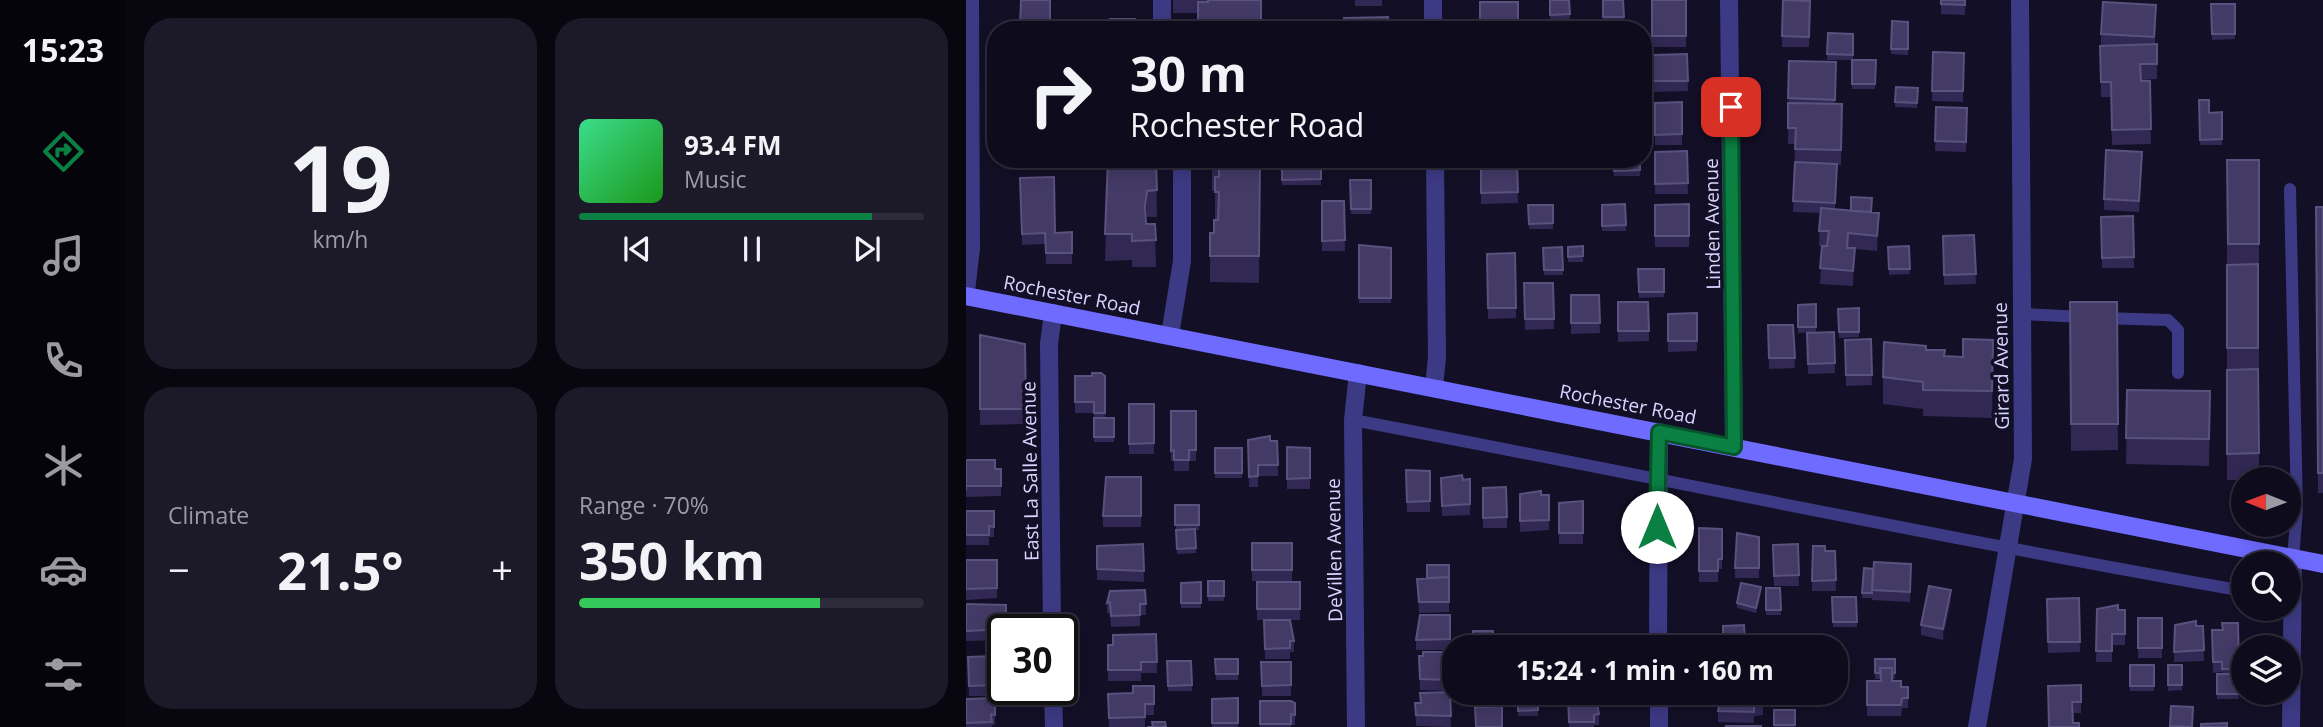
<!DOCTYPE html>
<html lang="en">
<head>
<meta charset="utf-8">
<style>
  body { margin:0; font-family:"Open Sans",sans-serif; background:#1c1929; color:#f1f3f6; height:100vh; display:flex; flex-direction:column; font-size:26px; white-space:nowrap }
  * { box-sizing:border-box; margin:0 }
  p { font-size:23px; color:#9b9ba3 }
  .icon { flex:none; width:38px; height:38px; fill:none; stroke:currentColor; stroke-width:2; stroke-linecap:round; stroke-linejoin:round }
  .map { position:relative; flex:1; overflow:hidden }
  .sheet { display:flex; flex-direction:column; gap:18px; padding:18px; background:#08060f; width:840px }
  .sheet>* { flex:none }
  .hud { position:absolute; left:21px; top:21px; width:665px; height:147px; border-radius:28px; box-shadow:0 4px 18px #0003,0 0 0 2px #2e2b3b; background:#0e0b1c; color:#f1f3f6; overflow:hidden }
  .needle { width:46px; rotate:271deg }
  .buttons { position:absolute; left:1265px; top:467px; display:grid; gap:14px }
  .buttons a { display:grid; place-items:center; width:70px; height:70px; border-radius:50%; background:#0e0b1c; box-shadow:0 4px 18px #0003,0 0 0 2px #2e2b3b; font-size:35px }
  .speed { position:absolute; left:21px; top:614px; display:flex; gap:14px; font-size:35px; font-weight:700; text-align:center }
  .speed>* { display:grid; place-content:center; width:91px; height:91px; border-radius:50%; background:#0e0b1c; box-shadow:0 4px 18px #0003,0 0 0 2px #2e2b3b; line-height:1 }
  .speed .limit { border:4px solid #111; border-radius:10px; background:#fff; color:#111 }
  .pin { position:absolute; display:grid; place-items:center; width:60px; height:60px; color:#fff; margin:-30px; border-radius:14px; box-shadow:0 4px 10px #0006 }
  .me { position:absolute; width:77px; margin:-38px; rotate:0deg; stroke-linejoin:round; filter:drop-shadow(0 0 5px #0008) }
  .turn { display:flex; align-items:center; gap:24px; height:147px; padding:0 28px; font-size:32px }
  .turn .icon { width:91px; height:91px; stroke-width:2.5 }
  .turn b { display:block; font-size:49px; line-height:60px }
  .big { font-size:52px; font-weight:700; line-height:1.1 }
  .sheet .widget { flex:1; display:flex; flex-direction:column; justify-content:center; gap:10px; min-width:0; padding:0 24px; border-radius:28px; background:#1c1929 }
  .sheet .dial { align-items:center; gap:0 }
  .dial b { font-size:91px; line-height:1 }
  .song { display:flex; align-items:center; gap:21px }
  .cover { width:84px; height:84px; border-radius:10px; background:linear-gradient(135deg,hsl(150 70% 55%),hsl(120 70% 35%)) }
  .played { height:7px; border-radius:4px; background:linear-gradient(90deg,#0b8043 85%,#2e2b3b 85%) }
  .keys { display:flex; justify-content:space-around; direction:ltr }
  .heat { display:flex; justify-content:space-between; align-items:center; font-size:38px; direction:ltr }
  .charge { height:10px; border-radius:5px; background:linear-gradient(90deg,#34c759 70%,#2e2b3b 0) }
  .sheet .tiles { flex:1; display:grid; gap:18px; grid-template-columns:repeat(2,1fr) }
  .trip { position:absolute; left:476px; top:635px; width:406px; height:70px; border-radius:28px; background:#0e0b1c; box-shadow:0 4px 18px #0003,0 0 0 2px #2e2b3b; font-weight:700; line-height:70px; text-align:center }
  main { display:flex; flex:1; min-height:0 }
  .tab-bar { display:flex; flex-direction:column; width:126px; justify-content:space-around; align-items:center; background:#06040b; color:#9b9ba3 }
  .tab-bar .icon { width:49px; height:49px }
  .tab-bar .current { color:#0b8043 }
  .tab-bar b { font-size:32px; color:#f1f3f6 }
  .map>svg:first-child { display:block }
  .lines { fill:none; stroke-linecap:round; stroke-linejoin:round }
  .service { stroke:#3d3a85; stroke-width:12 }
  .minor { stroke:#3d3a85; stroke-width:18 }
  .secondary { stroke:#6f6bff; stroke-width:18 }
  .wall { fill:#312854 }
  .shaded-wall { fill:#1d163a }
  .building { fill:#433a66; stroke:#5a527e; stroke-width:2 }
  .route-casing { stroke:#07532c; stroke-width:18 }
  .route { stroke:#0b8043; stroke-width:12 }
  .labels { text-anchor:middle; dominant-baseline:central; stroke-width:7; stroke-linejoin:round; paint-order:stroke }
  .street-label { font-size:19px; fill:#d9d4ff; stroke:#130f26 }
</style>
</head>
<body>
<main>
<nav class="tab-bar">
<b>15:23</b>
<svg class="icon current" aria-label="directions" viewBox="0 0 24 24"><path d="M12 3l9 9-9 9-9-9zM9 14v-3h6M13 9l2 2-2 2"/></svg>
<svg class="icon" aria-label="music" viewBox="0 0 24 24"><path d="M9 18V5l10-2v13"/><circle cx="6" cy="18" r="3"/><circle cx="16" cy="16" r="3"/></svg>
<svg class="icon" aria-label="phone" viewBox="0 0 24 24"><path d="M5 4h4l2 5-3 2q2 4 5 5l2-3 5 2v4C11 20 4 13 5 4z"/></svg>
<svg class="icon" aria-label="climate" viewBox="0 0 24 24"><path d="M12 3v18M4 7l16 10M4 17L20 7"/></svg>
<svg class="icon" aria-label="car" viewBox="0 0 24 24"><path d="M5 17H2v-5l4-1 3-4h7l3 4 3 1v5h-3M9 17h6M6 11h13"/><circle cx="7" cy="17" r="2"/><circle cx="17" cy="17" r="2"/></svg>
<svg class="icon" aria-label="filters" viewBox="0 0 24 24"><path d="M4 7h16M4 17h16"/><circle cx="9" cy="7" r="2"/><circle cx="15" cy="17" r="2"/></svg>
</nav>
<section class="sheet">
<div class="tiles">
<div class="widget dial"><b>19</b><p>km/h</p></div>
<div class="widget">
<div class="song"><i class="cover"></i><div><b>93.4 FM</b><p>Music</p></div></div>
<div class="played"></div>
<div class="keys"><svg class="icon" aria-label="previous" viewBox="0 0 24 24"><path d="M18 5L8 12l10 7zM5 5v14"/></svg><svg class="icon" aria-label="pause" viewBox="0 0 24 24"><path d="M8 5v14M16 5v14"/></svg><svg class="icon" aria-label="next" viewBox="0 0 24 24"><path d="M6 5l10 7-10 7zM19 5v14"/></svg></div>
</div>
<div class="widget"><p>Climate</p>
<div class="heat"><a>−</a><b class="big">21.5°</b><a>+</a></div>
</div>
<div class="widget"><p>Range · 70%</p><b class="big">350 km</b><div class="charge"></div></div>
</div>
</section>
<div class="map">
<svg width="1357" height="727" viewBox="0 0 1357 727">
  <rect width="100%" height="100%" fill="#130f26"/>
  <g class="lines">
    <path class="service" d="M1324,189l7,320 -4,49
      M1055,314l63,3
      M1136,318l66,2 10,10v43
      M387,420c297,56 593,119 891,171"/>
    <path class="minor" d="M467,0v30
      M763,0l5,447
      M196,30v-30
      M0,291l5,-43 -1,-248
      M204,335l12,-74v-102
      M468,387l3,-30 -2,-198
      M86,630l-3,-286 4,-31
      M692,648l1,-216
      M87,690l1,37
      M693,693v34
      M390,727l-3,-307 5,-47
      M1011,727l46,-268 -3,-459
      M1325,727l2,-169"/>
    <path class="secondary" d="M0,296l1357,268"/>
  </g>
  <path class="wall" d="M55,0h30l-1,30h-30z
    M207,0h88v30h-63v-17h-25z
    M389,0h27v6h-27z
    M584,0h19l1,20h-20z
    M637,0h20l1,22 -21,1z
    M686,0h34v47h-34z
    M817,0l27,1 -1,46h-27z
    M975,0h24v15l-24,-1z
    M514,2h38v28h-38z
    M1245,4h24v35l-23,1z
    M1190,15l-1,29h2v35l-16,1v1h9l1,63 -39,1 -1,-48h-10l-1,-51 13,-1h-12v-11z
    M926,21l16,1v33l-17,-1z
    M862,33l25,1v26h23l-1,29h-23v-29h-25z
    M967,52l31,1 -1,49 -31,-1z
    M721,54l1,37 -35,1v-37z
    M823,61l47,1 -1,42 7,16 -1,45h-4l-2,44 36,3 8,16 -2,23 -22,-2 -2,37 -33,-2 2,-38h-3l1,-33 -27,-1 2,-68h-7z
    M930,87l22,1 -1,20 -22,-1z
    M1233,100l10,13 13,-1v33h-22z
    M716,102v43h-27v-42z
    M970,107l31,1 -1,44 -31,-1z
    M721,151l1,43h-33v-42z
    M87,159h23v7h-23z
    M142,159h47l1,2 1,56h-10l-1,7h9l1,43h-24v-7l-27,1z
    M246,159h48l-1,124 -49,-1v-49h4l4,-14h-3v-28h-3z
    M316,159h39v26h-39z
    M647,159h27v17h-26z
    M1261,160h32v320h-32z
    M515,162h36l1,41 -37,1z
    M1176,163l-3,49 -35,-2v-11z
    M54,178l35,55 17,-1v32h-26l-1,-20 -23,1z
    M384,180h21v34h-20z
    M356,201h22l1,50h-23z
    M659,204l1,27h-24v-26z
    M723,204v43h-34v-42z
    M562,205h25v24h-24z
    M1350,207h7v286h-5z
    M1167,216l1,52h-32l-1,-51z
    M1008,235l2,49 -32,1 -1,-49z
    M393,245l32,3v55h-32z
    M617,246v16h-15v-15z
    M943,246l1,28 -21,1 -1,-28z
    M596,247l1,28h-19l-1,-27z
    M549,253l1,65 -28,1 -1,-65z
    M672,269h26v28l-25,1z
    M558,283h29l1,46 -29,1z
    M605,295h28l1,38 -29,1z
    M652,302h30l1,39 -31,1z
    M1104,302h47l1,148 -47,1z
    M850,304v28l-18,1v-28z
    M893,308v29l-20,1 -1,-29z
    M731,313v38l-29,1v-38z
    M802,325h25l2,43 -26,1z
    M868,332l1,41 -27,1 -1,-41z
    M14,335l45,9 1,80 -46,1z
    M905,339l1,46 -26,1 -1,-46z
    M960,350l18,6 19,1 30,9 -1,52 -69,-2v-7l-40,-5v-27z
    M109,376h30v42h9v24h-20v-29h-19z
    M1161,390l83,28 -1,48 -83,-2z
    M163,404h25v50h-25z
    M205,411h25v50h-7v10h-15v-10h-3z
    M282,440l29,1 1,35h-20v11h-9z
    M321,447l23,1v41h-23z
    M249,448h27v30h-27z
    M0,460l29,9h6v27l-35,1v4z
    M440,470l24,1v41h-23z
    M175,477v50h-38v-11z
    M475,478l29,1v36l-28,1z
    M517,488l24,29v11h-24z
    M554,494l29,1v35l-29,2z
    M617,501v43h-24v-41z
    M209,505h24v25h-4l1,23 -19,1z
    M0,511h28v26h-5v8h-23z
    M733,528l23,1v40h-4v13h-19z
    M793,537v41h-24v-10z
    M286,543h40v38h-40z
    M177,544l1,38 -47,-2v-34z
    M832,544l1,42h-25l-1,-41z
    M847,546l12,5h10l1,40h-24z
    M0,560h31v38l-31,2z
    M945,564l-1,38 -38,-2v-2h-10l2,-30 9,1z
    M461,578l22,24v10l-30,1 -2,-34z
    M242,581h16v20h-16z
    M235,582v26h-20v-25z
    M291,582h43v38h-43z
    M800,588h14l1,27h-15z
    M179,590l1,25h-6v11l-29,1 -1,-14h-3v-10z
    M795,593l-5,20 -19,-5v-5z
    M866,597h24l1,30h-24z
    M1113,598l1,54 -32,1 -1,-54z
    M985,601l-8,39 -22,-5v-10z
    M0,604l40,1v25h-3v10l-37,1z
    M1131,609l28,1v35h-13v17h-16z
    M484,615v35h-34v-10z
    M1172,618h24v40h-24z
    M298,620l30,21v11h-4v7h-25z
    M1272,623l1,76h-22v-25h5v-2l-9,1 -1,-43h11z
    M778,625l1,21h-22v-20z
    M1209,625l28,1 1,35 -30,1z
    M190,634l1,39h-16v8h-33v-36h5z
    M482,652v39l-28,-1 -1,-34z
    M29,656l1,40h-27l-1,-39z
    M249,659h23v21h-22z
    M909,659h20v20h-3v2l9,6h7v21h-6l-1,8h-34v-35h14v-2h-6z
    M201,661h24l1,30h-24z
    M295,662h30v34h-29z
    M1164,665h24v26h-24z
    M1202,665h14v25l-14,1z
    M1115,685v28h-8v10l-24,4z
    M188,686v29h-9v12h-36l-1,-33 25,-1z
    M484,692l1,35 -35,-1 -1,-23h6z
    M595,693h44v2h-10l4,19v11h-5v2h-25l-1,-32h-7z
    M797,693v22l-9,1v7l-36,-1v-11z
    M552,694h20v22h-20z
    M29,698v27h-3v2h-26v-28z
    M272,698v29h-26v-28z
    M294,701l35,2v22h-4v2h-31z
    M808,710h21v17h-21z"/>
  <path class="shaded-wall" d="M181,191v26l-2,16v-27z
    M913,213v15l-2,23v-15z
    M889,248v16l-2,22v-15z
    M985,590v11l-8,39v-11z"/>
  <path class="building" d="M55,0h29v26l-30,-1z
    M242,0h53v30h-56v-9h-7v-19h10z
    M584,0h19l1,14 -20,1z
    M637,0h20l1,17h-21z
    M686,0h34v36h-34z
    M817,0l27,1 -1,36 -27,-1z
    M975,0h24v5l-24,-1z
    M514,2h38v24l-38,1z
    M1137,2l53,3 -2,32 -53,-3z
    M1245,4h24v30h-23z
    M422,17v13h-44v-12z
    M144,19h25v11h-25z
    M926,21l16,1v27h-17z
    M862,33l25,1v21l-26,-1z
    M1191,44v20h-17l1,17h9l1,48 -39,1 -1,-48h-10l-1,-36z
    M967,52l31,1 -1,38h-31z
    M721,54l1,27h-35v-26z
    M886,60h24l-1,24h-23z
    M823,61l47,1 -1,38 -47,-2z
    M930,87l22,1 -1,15 -22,-1z
    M1233,100h10v13l13,-1v27l-22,1z
    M716,102v32l-27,1v-32z
    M822,103l54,1 -1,46 -46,-1 1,-21h-8z
    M970,107l31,1 -1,34 -31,-1z
    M1140,150l36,2 -3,49 -35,-2z
    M721,151l1,32 -33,1v-32z
    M87,159h23v2h-23z
    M142,159h41v2h7l1,29 -10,1 -2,15 1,18h9l1,16 -24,1v-7h-27z
    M246,159h48l-1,97h-49v-23h4v-13h4l1,-28h-4v-15h4v-12h-7z
    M316,159h39v20l-39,1z
    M647,159h27v11l-26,1z
    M1261,160h32v84h-31z
    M515,162h36l1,30 -37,1z
    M829,162l42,2 -2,39 -42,-2z
    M88,177l1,56 17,-1v21h-26l-1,-20 -23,1 -2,-56z
    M384,180h21v29h-20z
    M885,197l21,1 -1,14 -20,-1z
    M356,201h22l1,39 -23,1z
    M659,204l1,21 -24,1v-21z
    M723,204v32h-34v-31z
    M562,205h25v18l-24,1z
    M1350,207h7v266h-5z
    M855,208l58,5 -2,23 -29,-3 -1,15h8l-2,23 -33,-3 2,-22h5l2,-15h-10z
    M1167,216l1,41 -32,1 -1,-41z
    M1008,235l2,39 -32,1 -1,-39z
    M393,245l32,3v50h-32z
    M617,246v10l-15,1v-10z
    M943,246l1,23h-21l-1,-22z
    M596,247l1,23h-19l-1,-22z
    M549,253l1,55h-28l-1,-54z
    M1292,264v84h-31v-83z
    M672,269h26v23h-25z
    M558,283h29l1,36h-29z
    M605,295h28l1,28h-29z
    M652,302h30l1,29h-31z
    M1104,302h47l1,122h-47z
    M850,304v23h-18v-22z
    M893,308v24h-20l-1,-23z
    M731,313v28h-29v-27z
    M802,325h25l2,33h-26z
    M868,332l1,31 -27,1 -1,-31z
    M14,335l45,9 1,65h-46z
    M905,339l1,36h-26l-1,-35z
    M997,339l30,1 -1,51 -69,-1v-8l-40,-5 1,-35 42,4v4h19l-1,6 19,1z
    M1292,369l1,84 -32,1v-84z
    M126,373h9l4,3v37h-11v-11h-19v-26h17z
    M1161,390l83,1 -1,48 -83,-1z
    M163,404h25v39l-25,1z
    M205,411h25v39h-7v10h-15v-10l-3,1z
    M128,418h20v19h-20z
    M304,436v5h7l1,24h-20v11l-9,1 -1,-37z
    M321,447l23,1v30l-23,1z
    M249,448h27v25h-27z
    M0,460h29v9h6v17h-35v4z
    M440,470l24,1v30l-23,1z
    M496,475l1,5 7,-1v25l-28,2 -1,-28z
    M140,477h35v39h-38z
    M540,487l1,30 -24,1v-30z
    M575,491v4h8v25l-29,1v-27z
    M617,501v32h-24v-30z
    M209,505h24v20h-24z
    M0,511h28v16l-5,-1v9h-23z
    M733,528l23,1v30h-4v12h-19z
    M229,529l1,19 -19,1 -1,-19z
    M771,533l22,4v31h-24z
    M286,543h40v27h-40z
    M177,544l1,27 -47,-2v-23z
    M832,544l1,31 -25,1 -1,-31z
    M847,546h12v5h10l1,29 -24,1z
    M0,560h31v28l-31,1z
    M908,562l37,2 -1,28 -38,-2z
    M461,565h22v14v-2l-22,1z
    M898,568l9,1 -1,24h-10z
    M483,577v25h-30l-2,-23z
    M242,581h16v15h-16z
    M235,582v21h-20v-20z
    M291,582h43v27h-43z
    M775,583l20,4 -5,21 -19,-5z
    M963,586l22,4 -8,39 -22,-4z
    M800,588h14l1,22h-15z
    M179,590l1,14h-6v11l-29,1 -1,-14 -3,1 3,-12z
    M866,597h24l1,25h-24z
    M1113,598l1,44h-32l-1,-43z
    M0,604l40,1v24l-40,2z
    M1152,605v5h7v24h-13v17h-16l1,-42z
    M454,615h30v24l-34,1z
    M1172,618h24v30h-24z
    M298,620h26l4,21h-4v7l-25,1z
    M1230,621v5h7l1,24 -30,2 1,-27z
    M1256,623h16l1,46h-17v-7h-9l-1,-32h11z
    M778,625l1,15 -22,1v-15z
    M507,631h20v17h-20z
    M190,634l1,28h-16v8h-33v-25h5v-10z
    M457,652h25v28l-28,-1 -1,-23h4z
    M29,656l1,29 -27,1 -1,-29z
    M249,659h23v15h-22z
    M909,659h20v14h-3v-5h-12l1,5h-6z
    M201,661h24l1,24 -24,1z
    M295,662h30v23l-29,1z
    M1164,665h24v21h-24z
    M1202,665h14v20h-14z
    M914,668h12v13h9v6h7v11h-6l-1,7h-34v-24h14z
    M1251,674h22v20h-22z
    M1115,685v17h-9l1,21h6v4h-30l-1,-41z
    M167,686h21v18h-9v13l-36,1 -1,-24 25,-1z
    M484,692l1,24 -35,-1 -1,-12h6l-1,-10z
    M756,693h41v12h-9v7l-36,-1z
    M552,694h20v16l-20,1z
    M602,694h27l4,20 -5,1v7h-25z
    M29,698v17l-4,-1 1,8 -26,1v-24z
    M272,698v25h-26v-24z
    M294,701h31l4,2v12l-4,-1v10h-31z
    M536,706v21h-26l-1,-20z
    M1205,706l22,1 -1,20 -22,-1z
    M808,710h21v15h-21z
    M186,722h13l1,5h-19h6z
    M1261,723v4h-26v-3z
    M760,726h35v1h-35z"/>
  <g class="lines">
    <defs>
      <path id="route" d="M691,527l2,-95 75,15 -3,-340"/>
    </defs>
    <use href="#route" class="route-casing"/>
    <use href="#route" class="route"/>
  </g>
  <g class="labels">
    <g class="street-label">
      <text transform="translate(746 224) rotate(-91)">Linden Avenue</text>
      <text transform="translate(106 295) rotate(11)">Rochester Road</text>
      <text transform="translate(1035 366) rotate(-91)">Girard Avenue</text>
      <text transform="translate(662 404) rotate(11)">Rochester Road</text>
      <text transform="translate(64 471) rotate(-91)">East La Salle Avenue</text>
      <text transform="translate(368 550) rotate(-91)">DeVillen Avenue</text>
    </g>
  </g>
</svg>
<div class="buttons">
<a><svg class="needle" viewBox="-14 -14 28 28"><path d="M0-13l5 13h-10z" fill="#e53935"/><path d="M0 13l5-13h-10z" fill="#9b9ba3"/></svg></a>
<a><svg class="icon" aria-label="search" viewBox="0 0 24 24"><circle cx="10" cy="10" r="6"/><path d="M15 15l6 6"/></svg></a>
<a><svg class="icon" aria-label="layers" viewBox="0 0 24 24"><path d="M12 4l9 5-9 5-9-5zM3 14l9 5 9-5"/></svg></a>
</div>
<div class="speed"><div class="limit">30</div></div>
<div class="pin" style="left:765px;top:107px;background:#d93025"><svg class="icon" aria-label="arrive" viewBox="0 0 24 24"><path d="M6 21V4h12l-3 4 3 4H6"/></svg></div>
<svg class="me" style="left:691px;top:527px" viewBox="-20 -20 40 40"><circle r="19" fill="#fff"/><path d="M0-13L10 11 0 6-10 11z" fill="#0b8043"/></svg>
<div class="trip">15:24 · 1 min · 160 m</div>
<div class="hud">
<div class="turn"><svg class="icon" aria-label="right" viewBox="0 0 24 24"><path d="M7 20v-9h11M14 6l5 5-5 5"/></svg><div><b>30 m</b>Rochester Road</div></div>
</div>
</div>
</main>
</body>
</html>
